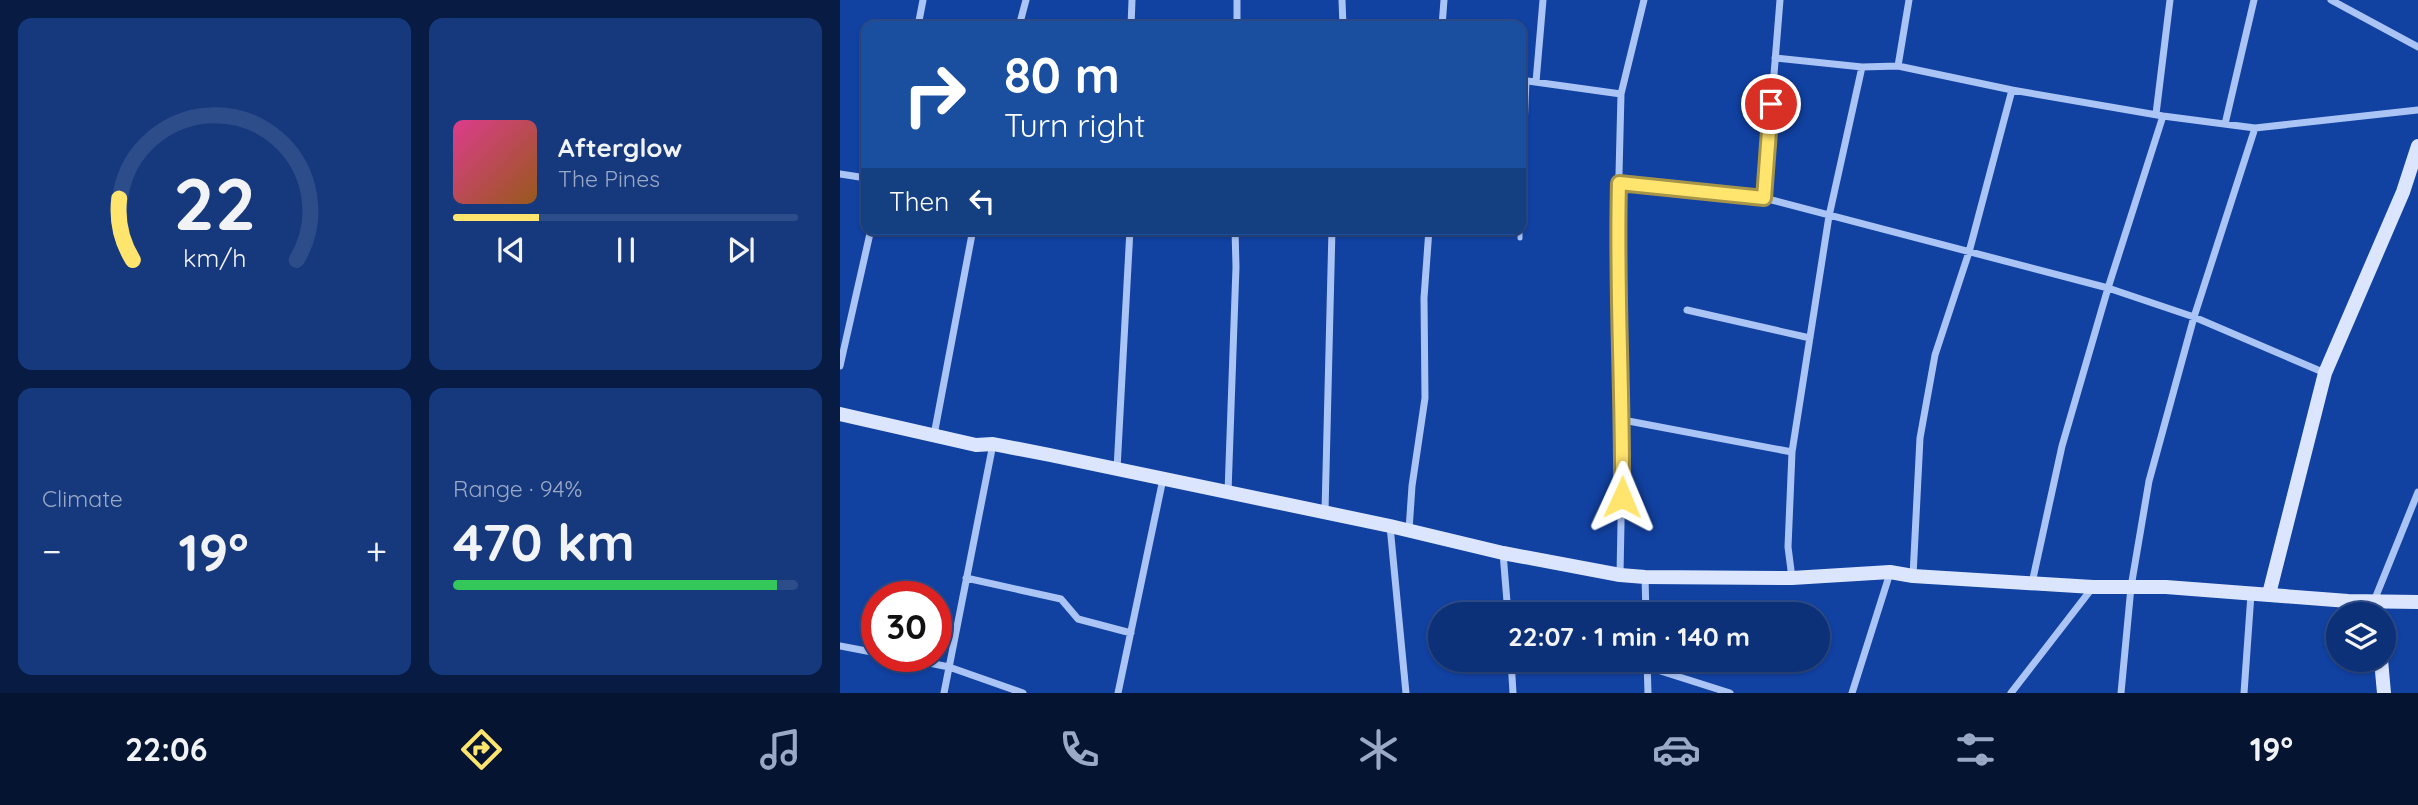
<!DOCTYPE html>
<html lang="en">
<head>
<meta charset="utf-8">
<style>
  body { margin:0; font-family:Quicksand,sans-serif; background:#16397e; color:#f1f3f6; height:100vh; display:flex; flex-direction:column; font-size:26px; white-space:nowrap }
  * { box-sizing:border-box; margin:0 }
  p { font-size:23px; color:#9aa9c6 }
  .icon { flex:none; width:38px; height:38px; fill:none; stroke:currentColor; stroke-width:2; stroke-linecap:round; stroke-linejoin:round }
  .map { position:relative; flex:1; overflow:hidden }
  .sheet { display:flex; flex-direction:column; gap:18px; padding:18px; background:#071b43; width:840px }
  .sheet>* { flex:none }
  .top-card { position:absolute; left:21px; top:21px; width:665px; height:214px; border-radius:14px; box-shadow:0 2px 5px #0004,0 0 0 2px #2d4c8a; background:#1a4fa0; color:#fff; overflow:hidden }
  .tools { position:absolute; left:1486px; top:602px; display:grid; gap:14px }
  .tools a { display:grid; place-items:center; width:70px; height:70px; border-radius:50%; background:#0d3179; box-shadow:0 2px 5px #0004,0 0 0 2px #2d4c8a; font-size:35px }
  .speed { position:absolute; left:21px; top:581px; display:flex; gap:14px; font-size:35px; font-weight:700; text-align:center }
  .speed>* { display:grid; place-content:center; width:91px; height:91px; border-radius:50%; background:#0d3179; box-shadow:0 2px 5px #0004,0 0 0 2px #2d4c8a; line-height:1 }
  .speed .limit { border:10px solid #d22; background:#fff; color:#111 }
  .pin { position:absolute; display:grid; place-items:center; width:60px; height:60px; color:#fff; margin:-30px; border:4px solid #fff; border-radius:50%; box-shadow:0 2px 7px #0007 }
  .me { position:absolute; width:77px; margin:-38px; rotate:1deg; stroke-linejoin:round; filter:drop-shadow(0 0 5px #0008) }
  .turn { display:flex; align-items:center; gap:24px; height:147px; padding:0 28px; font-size:32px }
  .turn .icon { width:91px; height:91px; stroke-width:2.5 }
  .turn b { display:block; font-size:49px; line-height:60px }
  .then { display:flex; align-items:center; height:66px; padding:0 28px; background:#0003; gap:14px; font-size:26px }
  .big { font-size:52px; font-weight:700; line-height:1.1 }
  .sheet .card { flex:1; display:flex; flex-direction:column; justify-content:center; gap:10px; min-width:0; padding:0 24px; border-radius:14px; background:#16397e }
  .sheet .dial { align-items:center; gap:0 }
  .dial svg { height:182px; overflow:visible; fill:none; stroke:#2d4c8a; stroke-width:7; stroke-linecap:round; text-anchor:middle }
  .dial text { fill:#f1f3f6; stroke:none }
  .song { display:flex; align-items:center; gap:21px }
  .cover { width:84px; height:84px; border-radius:10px; background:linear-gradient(135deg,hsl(330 70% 55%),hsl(30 70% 35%)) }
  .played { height:7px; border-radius:4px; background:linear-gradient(90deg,#ffe46e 25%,#2d4c8a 25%) }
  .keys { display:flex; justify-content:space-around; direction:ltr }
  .heat { display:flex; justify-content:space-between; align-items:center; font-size:38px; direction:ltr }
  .charge { height:10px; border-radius:5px; background:linear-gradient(90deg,#34c759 94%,#2d4c8a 0) }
  .sheet .tiles { flex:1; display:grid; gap:18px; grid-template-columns:repeat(2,1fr) }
  .trip { position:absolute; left:588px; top:602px; width:402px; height:70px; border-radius:35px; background:#0d3179; box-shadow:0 2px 5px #0004,0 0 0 2px #2d4c8a; font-weight:700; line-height:70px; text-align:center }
  .tabs { display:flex; height:112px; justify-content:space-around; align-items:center; background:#051430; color:#9aa9c6 }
  .tabs .icon { width:49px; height:49px }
  .tabs .selected { color:#ffe46e }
  .tabs b { font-size:32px; color:#f1f3f6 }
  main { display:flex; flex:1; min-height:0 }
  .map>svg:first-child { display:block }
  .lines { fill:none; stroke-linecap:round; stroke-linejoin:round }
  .lane { stroke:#aac4f5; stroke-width:5 }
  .street { stroke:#aac4f5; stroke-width:7 }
  .secondary { stroke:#dbe6fe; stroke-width:14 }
  .route-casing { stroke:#a69448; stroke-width:18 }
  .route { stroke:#ffe46e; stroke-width:12 }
</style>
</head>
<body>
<main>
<section class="sheet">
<div class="tiles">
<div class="card dial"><svg viewBox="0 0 100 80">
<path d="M14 69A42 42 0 1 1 86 69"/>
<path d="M14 69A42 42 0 0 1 8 42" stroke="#ffe46e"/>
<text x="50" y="56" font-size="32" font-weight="700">22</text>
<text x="50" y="72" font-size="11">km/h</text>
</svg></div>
<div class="card">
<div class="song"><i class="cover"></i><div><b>Afterglow</b><p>The Pines</p></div></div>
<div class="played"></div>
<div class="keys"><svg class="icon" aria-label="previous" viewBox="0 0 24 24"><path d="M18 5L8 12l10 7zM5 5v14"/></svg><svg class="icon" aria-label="pause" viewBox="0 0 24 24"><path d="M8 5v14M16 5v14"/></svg><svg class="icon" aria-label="next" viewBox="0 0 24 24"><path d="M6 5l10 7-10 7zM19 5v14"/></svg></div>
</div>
<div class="card"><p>Climate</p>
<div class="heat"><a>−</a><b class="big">19°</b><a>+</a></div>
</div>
<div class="card"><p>Range · 94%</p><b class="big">470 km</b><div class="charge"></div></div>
</div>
</section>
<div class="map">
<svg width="1578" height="693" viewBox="0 0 1578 693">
  <rect width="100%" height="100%" fill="#1141a1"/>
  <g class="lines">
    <path class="lane" d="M681,220l6,-139
      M680,238v-9"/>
    <path class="street" d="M502,0l1,26
      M1491,0l87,47
      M78,26l5,-26
      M179,26l7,-26
      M291,26l1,-26
      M397,26v-26
      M602,26l2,-26
      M935,58l87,9 36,-1 114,24 151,26 92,12 163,-18
      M1058,66l11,-66
      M681,80l100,14
      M696,82l7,-82
      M1316,114l14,-114
      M1385,124l29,-124
      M0,174l26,4
      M779,182l145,16 344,90 86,29 131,56
      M924,198l16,-198
      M847,310l123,28
      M0,366l31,-137
      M783,420l169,32
      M94,435l39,-206
      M277,469l13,-240
      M388,492l8,-225 -1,-38
      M485,512l7,-283
      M550,526l16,167
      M569,530l3,-44 13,-88 -1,-100 5,-69
      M663,553l5,61
      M780,575l3,-155 -6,-166 4,-160 23,-94
      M1073,576l7,-138 15,-83 34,-103 43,-162
      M805,577l1,37
      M126,578l95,21 17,20 53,14
      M952,578l-4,-31 4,-95 37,-236 33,-149
      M1192,583l30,-137 46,-158 55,-172
      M1534,601l44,-109
      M0,646l37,7
      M55,656l54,11 74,26
      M671,660l2,33
      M807,660l1,33
      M808,667l82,26
      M104,693l49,-249
      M278,693l45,-214
      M1012,693l38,-120
      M1171,693l82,-106
      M1281,693l10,-106 18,-106 45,-164 61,-189
      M1404,693l7,-99"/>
    <path class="secondary" d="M0,414l136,31 17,-1 57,11 340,71 113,27 117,22 25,2 147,1 98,-6 23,4 180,11h73l182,14 70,1
      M1429,594l56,-221 78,-181 15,-46
      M1541,660l3,33"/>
  </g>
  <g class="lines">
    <defs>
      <path id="route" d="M782,497c1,-105 -6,-209 -3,-314l145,15 7,-94"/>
    </defs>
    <use href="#route" class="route-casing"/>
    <use href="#route" class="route"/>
  </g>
</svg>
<div class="tools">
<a><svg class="icon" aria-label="layers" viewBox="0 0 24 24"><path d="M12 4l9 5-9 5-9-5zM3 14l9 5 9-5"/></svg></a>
</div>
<div class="speed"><div class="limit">30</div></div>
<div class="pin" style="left:931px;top:104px;background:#d93025"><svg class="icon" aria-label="arrive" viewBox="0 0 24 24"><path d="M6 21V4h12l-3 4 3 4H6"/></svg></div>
<svg class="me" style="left:782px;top:497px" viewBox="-20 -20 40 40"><path d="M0-17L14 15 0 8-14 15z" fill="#ffe46e" stroke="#fff" stroke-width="4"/></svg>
<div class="trip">22:07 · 1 min · 140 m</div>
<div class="top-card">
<div class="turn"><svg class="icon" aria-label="right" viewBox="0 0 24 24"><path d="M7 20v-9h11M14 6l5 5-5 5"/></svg><div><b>80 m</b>Turn right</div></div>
<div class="then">Then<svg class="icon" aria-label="left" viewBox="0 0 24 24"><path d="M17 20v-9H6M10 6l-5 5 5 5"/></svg></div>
</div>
</div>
</main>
<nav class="tabs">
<b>22:06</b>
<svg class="icon selected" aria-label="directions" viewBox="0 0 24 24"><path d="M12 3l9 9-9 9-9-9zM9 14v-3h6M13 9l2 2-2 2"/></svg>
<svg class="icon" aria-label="music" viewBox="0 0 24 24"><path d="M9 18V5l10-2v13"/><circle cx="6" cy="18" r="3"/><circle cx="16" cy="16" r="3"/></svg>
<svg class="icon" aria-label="phone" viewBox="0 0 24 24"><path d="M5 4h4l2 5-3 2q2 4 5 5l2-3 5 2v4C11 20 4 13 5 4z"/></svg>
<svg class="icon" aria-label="climate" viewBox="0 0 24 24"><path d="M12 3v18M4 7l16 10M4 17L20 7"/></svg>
<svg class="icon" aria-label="car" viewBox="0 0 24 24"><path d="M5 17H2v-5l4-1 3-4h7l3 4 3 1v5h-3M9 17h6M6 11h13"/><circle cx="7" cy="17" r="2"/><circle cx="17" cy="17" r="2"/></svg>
<svg class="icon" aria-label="filters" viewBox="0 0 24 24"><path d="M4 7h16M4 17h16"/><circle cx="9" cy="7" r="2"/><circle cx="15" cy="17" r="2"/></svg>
<b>19°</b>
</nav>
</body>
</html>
